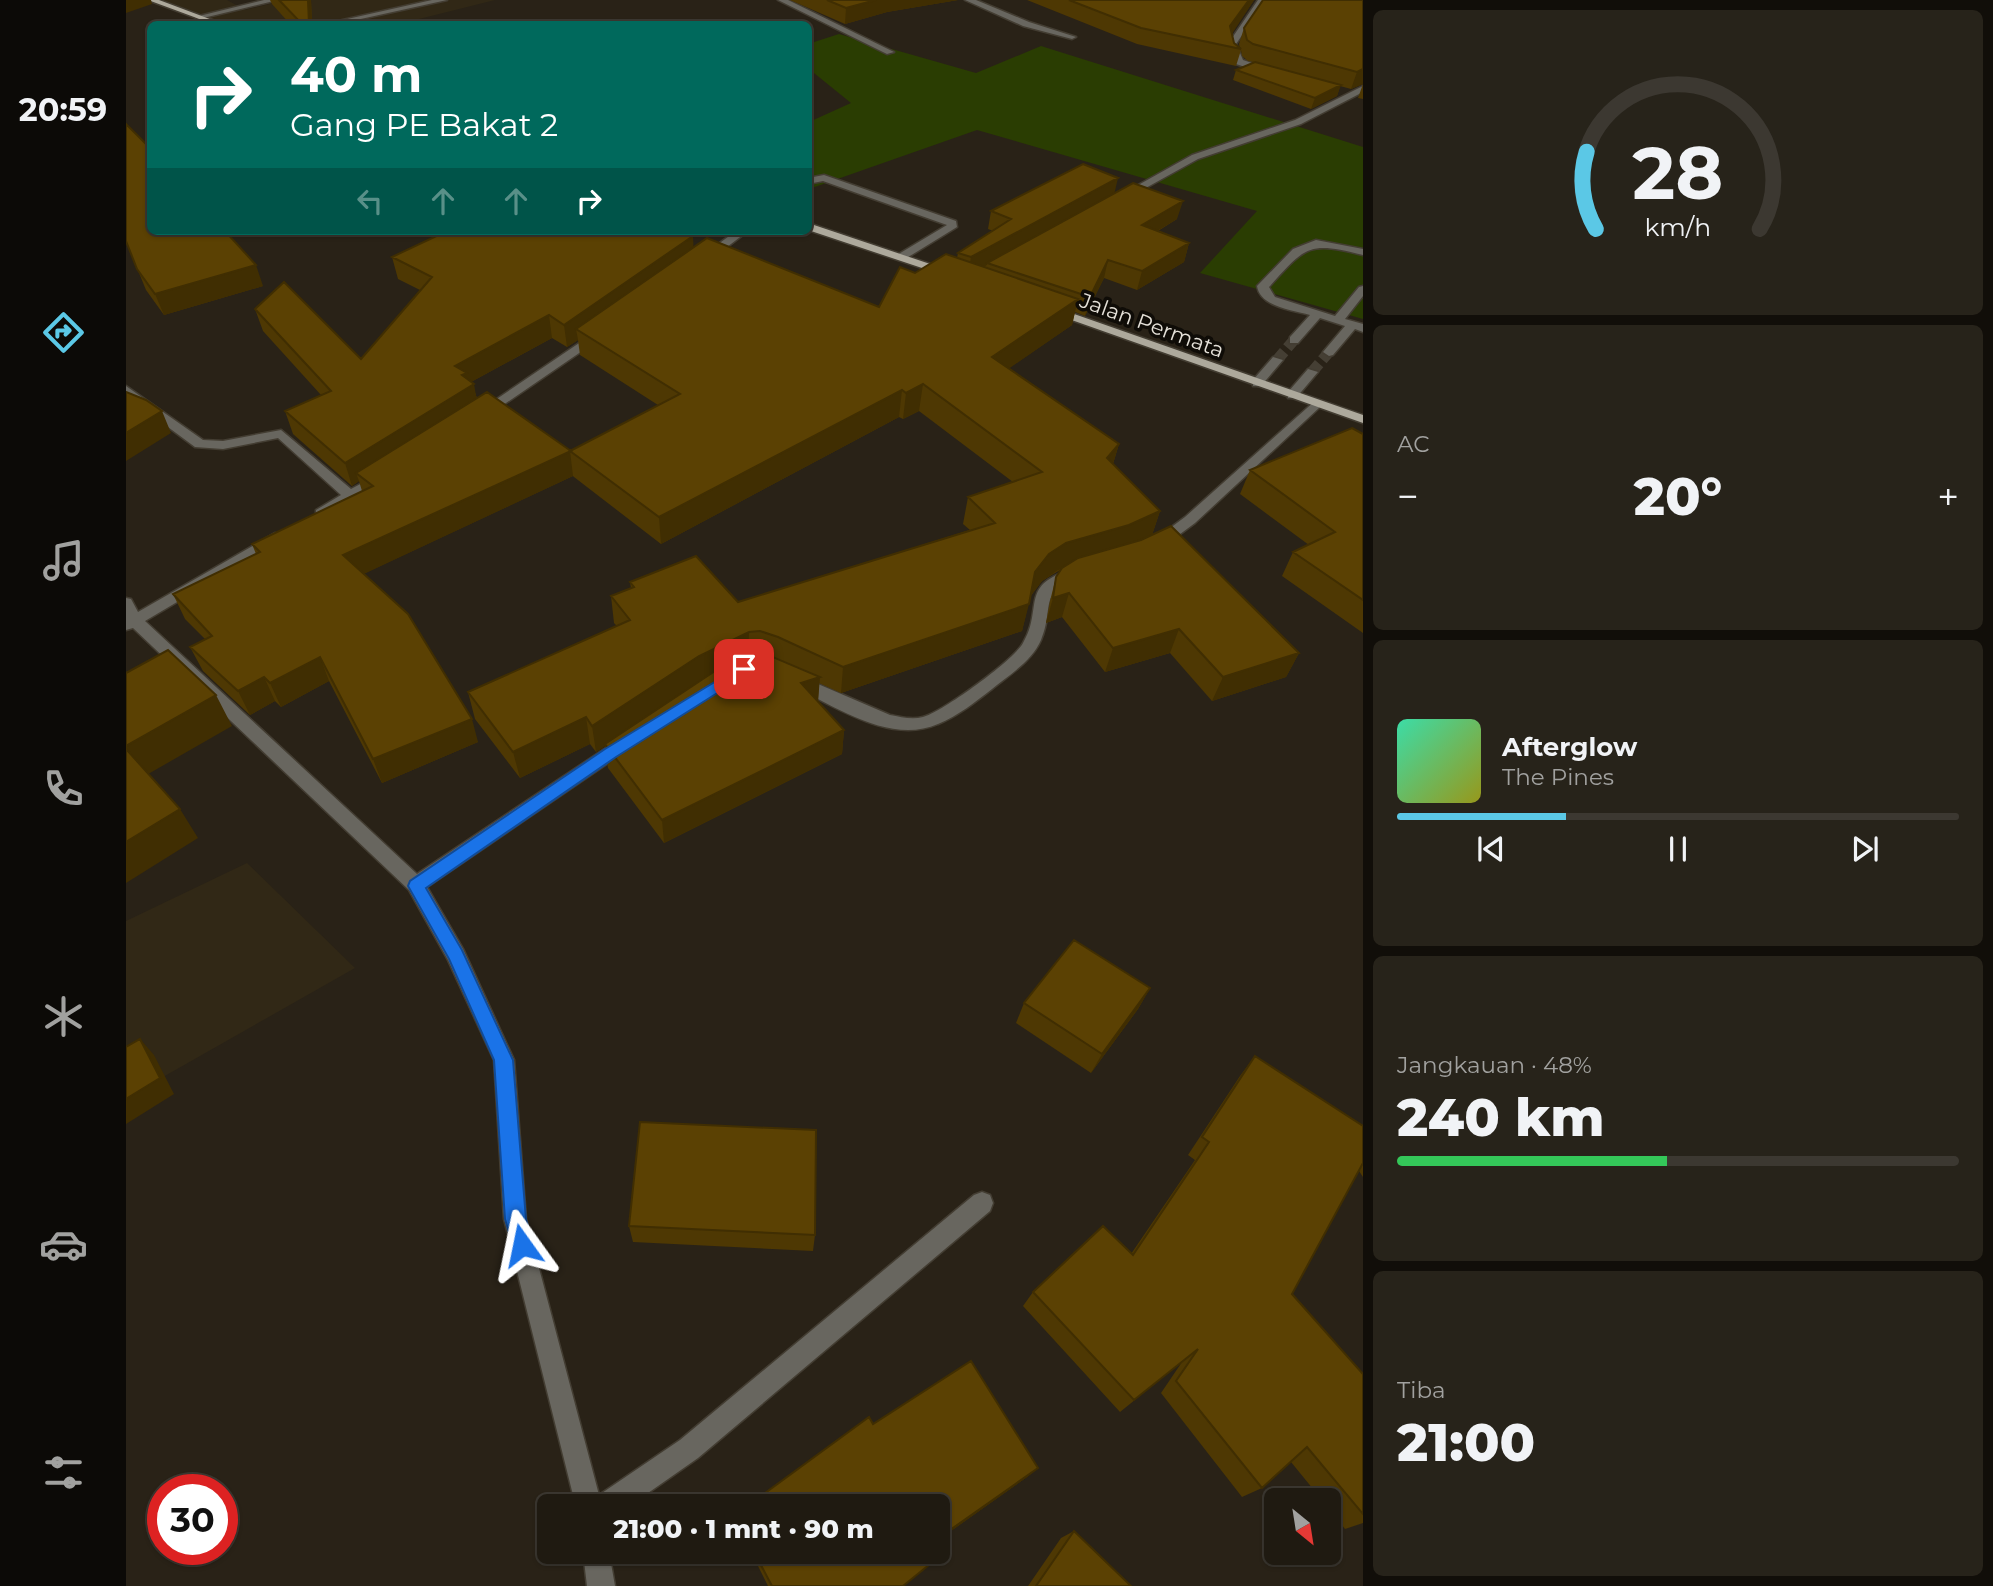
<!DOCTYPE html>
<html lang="id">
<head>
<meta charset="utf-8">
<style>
  body { margin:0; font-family:Montserrat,sans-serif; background:#27231a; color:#f1f3f6; height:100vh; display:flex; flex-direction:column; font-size:26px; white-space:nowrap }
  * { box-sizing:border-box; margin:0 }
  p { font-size:23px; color:#a1a19f }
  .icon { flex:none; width:38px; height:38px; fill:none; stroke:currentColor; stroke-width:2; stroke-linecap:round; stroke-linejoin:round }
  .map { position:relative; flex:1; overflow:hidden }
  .details { display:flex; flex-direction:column; gap:10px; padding:10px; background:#110e09; width:630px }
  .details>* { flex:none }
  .guide { position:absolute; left:21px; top:21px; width:665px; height:214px; border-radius:10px; box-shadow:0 2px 5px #0004,0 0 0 2px #3c3831; background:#00695c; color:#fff; overflow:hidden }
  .needle { width:46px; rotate:150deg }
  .controls { position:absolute; left:1138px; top:1488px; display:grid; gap:14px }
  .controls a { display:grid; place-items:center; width:77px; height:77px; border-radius:10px; background:#1f1a11; box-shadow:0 2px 5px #0004,0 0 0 2px #3c3831; font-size:35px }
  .speed { position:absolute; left:21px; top:1474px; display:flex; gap:14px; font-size:35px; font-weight:700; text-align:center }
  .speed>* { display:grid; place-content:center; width:91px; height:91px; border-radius:50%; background:#1f1a11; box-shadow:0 2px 5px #0004,0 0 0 2px #3c3831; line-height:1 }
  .speed .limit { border:10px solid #d22; background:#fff; color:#111 }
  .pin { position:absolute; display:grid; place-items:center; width:60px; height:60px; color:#fff; margin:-30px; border-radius:14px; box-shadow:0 4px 10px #0006 }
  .me { position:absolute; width:77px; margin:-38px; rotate:348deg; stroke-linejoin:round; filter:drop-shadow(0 0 5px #0008) }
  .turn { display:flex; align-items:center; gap:24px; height:147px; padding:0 28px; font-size:32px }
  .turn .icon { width:91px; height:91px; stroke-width:2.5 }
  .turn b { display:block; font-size:49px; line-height:60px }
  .lanes { display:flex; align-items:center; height:66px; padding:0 28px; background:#0003; justify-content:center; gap:35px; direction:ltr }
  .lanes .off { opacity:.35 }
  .big { font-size:52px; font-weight:800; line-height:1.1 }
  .details .widget { flex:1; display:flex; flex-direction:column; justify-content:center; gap:10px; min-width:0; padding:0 24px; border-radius:10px; background:#27231a }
  .details .dial { align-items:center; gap:0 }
  .dial svg { height:182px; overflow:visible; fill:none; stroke:#3c3831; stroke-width:7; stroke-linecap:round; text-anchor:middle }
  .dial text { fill:#f1f3f6; stroke:none }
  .song { display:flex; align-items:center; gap:21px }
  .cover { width:84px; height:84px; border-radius:10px; background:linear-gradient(135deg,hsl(160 70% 55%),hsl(60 70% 35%)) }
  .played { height:7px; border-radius:4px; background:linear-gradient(90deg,#5bc8e6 30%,#3c3831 30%) }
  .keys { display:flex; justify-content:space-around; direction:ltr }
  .heat { display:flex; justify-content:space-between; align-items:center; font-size:38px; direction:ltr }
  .charge { height:10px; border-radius:5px; background:linear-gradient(90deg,#34c759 48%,#3c3831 0) }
  .trip { position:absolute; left:411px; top:1494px; width:413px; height:70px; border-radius:10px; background:#1f1a11; box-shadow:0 2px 5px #0004,0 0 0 2px #3c3831; font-weight:800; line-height:70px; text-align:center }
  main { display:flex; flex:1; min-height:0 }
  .menu { display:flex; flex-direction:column; width:126px; justify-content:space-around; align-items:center; background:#0c0a07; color:#a1a19f }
  .menu .icon { width:49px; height:49px }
  .menu .selected { color:#5bc8e6 }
  .menu b { font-size:32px; color:#f1f3f6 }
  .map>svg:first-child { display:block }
  .built { fill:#312816 }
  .green { fill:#2a3d02 }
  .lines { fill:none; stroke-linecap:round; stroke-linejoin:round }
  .minor-tunnel { stroke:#453f34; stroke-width:11; stroke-dasharray:11 5; stroke-linecap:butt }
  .minor-casing { stroke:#433d32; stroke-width:3 }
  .major-casing { stroke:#433d32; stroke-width:3 }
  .minor { fill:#68665f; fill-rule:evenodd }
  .major { fill:#ada99c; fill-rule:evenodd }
  .wall { fill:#4e3803; fill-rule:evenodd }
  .shaded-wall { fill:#402e02 }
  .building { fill:#5b4103; stroke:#402e02; stroke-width:2 }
  .route { fill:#1a73e8; stroke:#114b97; stroke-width:2 }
  .labels { text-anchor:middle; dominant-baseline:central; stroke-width:7; stroke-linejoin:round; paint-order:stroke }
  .far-street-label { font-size:21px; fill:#e5e1d9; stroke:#0f0c07 }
</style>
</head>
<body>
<main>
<nav class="menu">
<b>20:59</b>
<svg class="icon selected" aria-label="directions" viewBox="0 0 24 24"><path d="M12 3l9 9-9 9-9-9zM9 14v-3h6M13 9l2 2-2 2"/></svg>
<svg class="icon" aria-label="music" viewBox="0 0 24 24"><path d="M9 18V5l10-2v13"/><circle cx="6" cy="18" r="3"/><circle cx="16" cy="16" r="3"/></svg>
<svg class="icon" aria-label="phone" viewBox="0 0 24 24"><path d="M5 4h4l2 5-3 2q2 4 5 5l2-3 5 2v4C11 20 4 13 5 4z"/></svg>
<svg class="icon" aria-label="climate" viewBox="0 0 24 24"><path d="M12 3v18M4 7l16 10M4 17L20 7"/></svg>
<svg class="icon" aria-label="car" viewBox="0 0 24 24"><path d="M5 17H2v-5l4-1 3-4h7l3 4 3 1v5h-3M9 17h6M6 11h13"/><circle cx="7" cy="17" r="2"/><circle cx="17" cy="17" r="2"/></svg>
<svg class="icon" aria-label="filters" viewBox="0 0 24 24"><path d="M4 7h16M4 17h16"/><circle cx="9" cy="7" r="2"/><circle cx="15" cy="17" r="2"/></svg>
</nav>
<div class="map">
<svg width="1237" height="1586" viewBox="0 0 1237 1586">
  <rect width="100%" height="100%" fill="#292217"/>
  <path class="built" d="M21,0h80l18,10 41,-10h209l-96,24h-179z
    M121,863l108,105 -229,130v-177z"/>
  <path class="green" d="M713,34l137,39 65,-27 322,101v172l-163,-46 57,-62 -280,-81 -168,59v-67l42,-19 -42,-34 -1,-25z"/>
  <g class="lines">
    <path class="minor-tunnel" d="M1151,360l17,-20
      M1186,372l17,-20"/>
    <defs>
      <path id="minor" d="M138,0h14l-79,19 -4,-2z
        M306,0h15l-109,24h-13z
        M652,0h10l106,52 -7,2z
        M839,0h11l53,22 47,15 -4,2 -49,-13z
        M1132,0h8l-30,44 7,16 30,10 -3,5 -34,-11 -8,-20z
        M1237,86v6l-62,32 -103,35 -74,41 -9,-2 77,-43 103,-35z
        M698,175l132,46 1,6 -52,32h-8v-4l50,-30 -124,-44 -15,3v-6z
        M610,231h12l-38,29h-8v-4z
        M1190,240l47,9v6c-55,-14 -57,-9 -94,32l6,10 60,19 24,-29 4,-1v10l-18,23 18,5v8l-8,-3 -22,26 -4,1 -6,-4 22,-26 -25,-8 -22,25h-8v-6l20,-22c-17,-5 -50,-8 -53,-29l36,-37z
        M468,333l10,3 -117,80 -11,-3z
        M1147,357l10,3 -22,26h-8v-6z
        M1182,369l10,3 -22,26h-8v-6z
        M0,386l77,54 20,1 58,-11 70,59 30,-16 7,4 -62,39h-10v-6l25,-15 -63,-57 -55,11 -28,-2 -69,-51z
        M1190,400l6,4 -2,3 -125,116 -31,23h-10v-6l31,-23z
        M149,533l7,5 -2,3 -135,80 272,253 201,-134 6,-2 8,6 -2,4 -203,139 36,62 51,111 12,159 73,276 81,-55 294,-245 8,-3 8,3 3,8 -3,8 -292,247 -70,49h-52l-72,-288 -10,-159 -46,-100 -39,-70 -276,-262 -7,2v-32l5,1 7,13z
        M948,569l5,2v6c-42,16 -24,30 -38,63 -9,21 -32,35 -49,49 -17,13 -34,27 -54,35 -48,21 -103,-18 -146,-38l-2,-4 8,-6 6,2 86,37c11,2 22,5 33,2 19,-5 91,-57 100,-74 21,-35 -5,-59 51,-74z
        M457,1552h26l6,34h-28z"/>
      <path id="major" d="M22,0h11l64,24h-10z
        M682,223l143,48 2,2 -10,2 -135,-45z
        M923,308h8l306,107v8l-314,-111z"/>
    </defs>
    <use href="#minor" class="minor-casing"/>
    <use href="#major" class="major-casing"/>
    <use href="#minor" class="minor"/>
    <use href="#major" class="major"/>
  </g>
  <path class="wall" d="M144,0h41l1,24h-22l-18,-20z
    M664,0h168l-71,12 -42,12z
    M901,0h227l-22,33 2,10 6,6 -1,-5 5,-16 119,-28v84l-12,5 -11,-3 -3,10 -26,13 -78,-29 3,-10 18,-8 -6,-1 -6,-5 -1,-6 -5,16 -99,-22z
    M1237,84v15l-5,-1z
    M988,193l63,26 -19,12 31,12 -5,19 -47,28 -33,-12 -19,38 -10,-4 -3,13 -63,43 110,76 -6,20 47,47 -8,24 147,118 -13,24 -74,24 -42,-48 -65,19 -43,-55 -16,6 4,-22 6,-24 4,-7 -18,11 -12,16 -8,34 -181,62 -22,-10 -1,18 26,29 -2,24 -178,89 -56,-75 -3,-22 -9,6 -6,-8 -70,34 -45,-59 -7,-27 149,-66 -3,-3 -3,-27 20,-8 -1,-6 108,20 232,-72 -7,-6 5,-27 45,-15 -94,-71 -16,8 -4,-2 -238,127 -87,-67 -1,-1 -210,98 115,168 -96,41 -53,-102 -48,26 -6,-6 -25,14 -47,-44 -13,-24 15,-8 -20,-20 -12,-25 83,-40 -4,-10 110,-53 -3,-10 -7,5 -59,-52 -8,-23 36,-16 -58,-64 -8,-22 106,50 59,-69 -22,-11 -6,-22 302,-10 185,60 36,-34 42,-15 1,-5 35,-22 -5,-2 3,-18zM426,338l15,9 11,-7 2,15 78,50 -88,46 -93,-53 -6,-16z
    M0,241l137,45 -99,29 -18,-25z
    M1237,434v199l-81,-57 11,-24 16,-7 -69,-51 10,-24z
    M1024,988l-12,21 -47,64 -75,-50 8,-20z
    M1129,1056l108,70v51l-4,-6 -67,123 71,80v149l-18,6 -17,-21v-8h-6l-31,-38 -29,26 -20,9 -81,-104 21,-31 -62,50 -97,-106 10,-14 98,-38 64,-94 -7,-5 52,-79z
    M503,1226l186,9 -2,16 -180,-9z
    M845,1361l67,107 -11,9 -83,59 7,11 -48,39h-135l-17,-34h187v-45h-192l123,-90 4,7z
    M948,1531l57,55h-103l33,-48z"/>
  <path class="shaded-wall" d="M0,0h25l1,4 -26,9z
    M182,0h3l1,24h-3z
    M750,0h82l-71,12 -42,12 1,-16z
    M1123,0h5l-28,43 4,-17z
    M1237,69v15l-12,5 6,-17z
    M1215,85l-4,11 -26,13 4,-11z
    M992,178l-4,17 -127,68v2l-19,11 3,-19z
    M1057,201l-6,18 -40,24 5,-18z
    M567,236l1,21 -118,72 2,11 -11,7 -3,-22z
    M1063,243l-5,19 -47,28 5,-19z
    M982,260l-4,18 -19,38 5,-19z
    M130,265l7,21 -99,29 -9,-21z
    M952,299l-6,26 -84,58 4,-26z
    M423,315l3,23 -83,45 5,1 4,23 -122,66 3,8 -7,5 -7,-23 110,-97z
    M797,384l-4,27 -16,8 3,-26z
    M776,390l-3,27 -238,127 -2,-27z
    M36,411l9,22 -45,28v-28z
    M993,444l-8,26 -4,-12z
    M444,451l3,25 -222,104 -8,-25z
    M1034,511l-9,27 -31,15 -62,17 -16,11 -14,18 7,-27 14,-18 17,-11z
    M943,593l-7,24 -16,6 7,-25z
    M903,604l-7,27 -181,62 2,-26z
    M1053,629l-9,24 -65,19 8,-24z
    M623,632l-1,26 -47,25 -105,69 -4,-26 107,-70z
    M1173,653l-13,24 -74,24 11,-24z
    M194,657l9,24 -48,26 -11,-24z
    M138,677l11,24 -25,14 -12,-24z
    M694,677l-2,24 -17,-18z
    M90,695l16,31 -89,51 -17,-27v-4z
    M460,717l4,27 -70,34 -7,-26z
    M346,719l6,23 -96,41 -9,-24z
    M718,730l-2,24 -178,89 -2,-23z
    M54,809l18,29 -72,45v-41z
    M1024,988l-12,21 -47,64 11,-19z
    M14,1039l14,16 20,39 -48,30v-25z
    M912,1468l-11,9 -89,63 5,-5z"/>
  <path class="building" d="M153,0h29l1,24h-7z
    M701,0h49l-30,8z
    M943,0h180l-19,26 4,17 7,6 -100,-21z
    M1137,0h100v69l-6,3 -104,-28 -6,-4 -3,-12z
    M1129,62l86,23 -26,13 -79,-28z
    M0,124l24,24v83h75l31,34 -101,29 -18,-25 -11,-28z
    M957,164l35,14 -147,79 -13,-4 53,-34 -20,-8z
    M1007,183l50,18 -41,24 47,18 -47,28 -34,-11 -18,37 -103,-34z
    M321,231h235l11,5 -129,89 -15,-10 -94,51 12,7 -5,2 12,9 -129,79 -60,-52 46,-20 -76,-82 29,-27 77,77 71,-82 -40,-20z
    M581,238l172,69 21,-40 15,6 31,-19 132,45 -86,58 127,87 -12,14 53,53 -31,14 -63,18 -17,11 -14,18 -6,32 -186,63 -65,-30 -18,-6 -11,1 -50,24 -107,70 -6,-9 -73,35 -45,-60 162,-72 -19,-24 23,-9 -4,-5 66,-26 42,46 257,-79 -27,-26 74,-25 -119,-88 -17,9 -4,-3 -243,127 -89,-66 110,-57 -104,-65z
    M0,392l20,8 16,11 -36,22z
    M361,392l84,59 -228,104 65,59 64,105 -99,40 -53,-102 -50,26 -6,-6 -26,14 -48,-44 22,-11 -39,-42 87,-42 -8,-8 121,-58 -17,-13z
    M1226,428l11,6v166l-70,-48 42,-20 -85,-62z
    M1045,526l128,127 -76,24 -44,-48 -66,19 -44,-55 -16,5 3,-21 6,-9 16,-10 63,-18z
    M42,650l48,45 -90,51v-73z
    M630,650l64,27 -19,6 43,47 -182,90 -57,-76 110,-73z
    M0,749l54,60 -54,33z
    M948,940l76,48 -48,66 -78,-51z
    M14,1039l20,39 -34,21v-52z
    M1129,1056l108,70v37l-71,131 71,80v140l-56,-67 -45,41 -86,-107 22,-32 -64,51 -101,-108 70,-66 30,29 76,-113 -7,-5z
    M514,1122l176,8 -1,105 -186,-9z
    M845,1361l67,107 -95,67 8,12 -48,39h-131l-18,-34h184v-45h-192l123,-90 4,7z
    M948,1531l57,55h-95z"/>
  <path class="route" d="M618,664l5,2v7l-133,84 -190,131 36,62 51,110 13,159 7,26 -3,8 -8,3 -7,-3 -10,-34 -11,-159 -45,-101 -41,-73 2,-5 195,-132z"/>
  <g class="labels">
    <g class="far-street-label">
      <text transform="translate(1026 325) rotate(20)">Jalan Permata</text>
    </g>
  </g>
</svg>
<div class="controls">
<a><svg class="needle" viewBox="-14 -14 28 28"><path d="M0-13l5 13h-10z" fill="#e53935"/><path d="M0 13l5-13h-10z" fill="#a1a19f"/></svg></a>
</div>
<div class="speed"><div class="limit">30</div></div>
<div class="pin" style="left:618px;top:669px;background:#d93025"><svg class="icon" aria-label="arrive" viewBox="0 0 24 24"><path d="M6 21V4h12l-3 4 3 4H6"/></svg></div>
<svg class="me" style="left:396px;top:1245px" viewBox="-20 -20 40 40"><path d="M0-17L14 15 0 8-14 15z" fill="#1a73e8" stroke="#fff" stroke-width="4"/></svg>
<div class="trip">21:00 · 1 mnt · 90 m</div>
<div class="guide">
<div class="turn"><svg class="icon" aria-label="right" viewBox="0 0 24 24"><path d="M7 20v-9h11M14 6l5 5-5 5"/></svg><div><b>40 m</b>Gang PE Bakat 2</div></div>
<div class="lanes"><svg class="icon off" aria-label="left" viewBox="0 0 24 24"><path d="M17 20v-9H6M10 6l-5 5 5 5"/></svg><svg class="icon off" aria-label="ahead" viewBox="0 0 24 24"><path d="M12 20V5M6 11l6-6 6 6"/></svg><svg class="icon off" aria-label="ahead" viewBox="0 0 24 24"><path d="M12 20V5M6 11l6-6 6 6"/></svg><svg class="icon" aria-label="right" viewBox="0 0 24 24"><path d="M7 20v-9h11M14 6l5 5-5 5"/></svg></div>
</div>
</div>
<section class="details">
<div class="widget dial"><svg viewBox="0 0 100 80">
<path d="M14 69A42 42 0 1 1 86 69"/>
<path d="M14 69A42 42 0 0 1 10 35" stroke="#5bc8e6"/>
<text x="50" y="56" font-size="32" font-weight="700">28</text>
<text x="50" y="72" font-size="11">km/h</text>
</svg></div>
<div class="widget"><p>AC</p>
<div class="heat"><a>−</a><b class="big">20°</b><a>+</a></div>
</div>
<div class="widget">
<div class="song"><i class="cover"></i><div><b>Afterglow</b><p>The Pines</p></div></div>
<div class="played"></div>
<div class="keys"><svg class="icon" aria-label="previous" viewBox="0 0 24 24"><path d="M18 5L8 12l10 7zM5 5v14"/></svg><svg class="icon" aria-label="pause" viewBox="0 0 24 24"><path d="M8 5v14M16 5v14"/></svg><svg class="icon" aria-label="next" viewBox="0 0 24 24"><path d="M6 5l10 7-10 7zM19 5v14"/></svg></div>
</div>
<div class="widget"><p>Jangkauan · 48%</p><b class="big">240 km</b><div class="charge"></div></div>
<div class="widget"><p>Tiba</p><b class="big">21:00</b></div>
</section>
</main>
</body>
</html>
